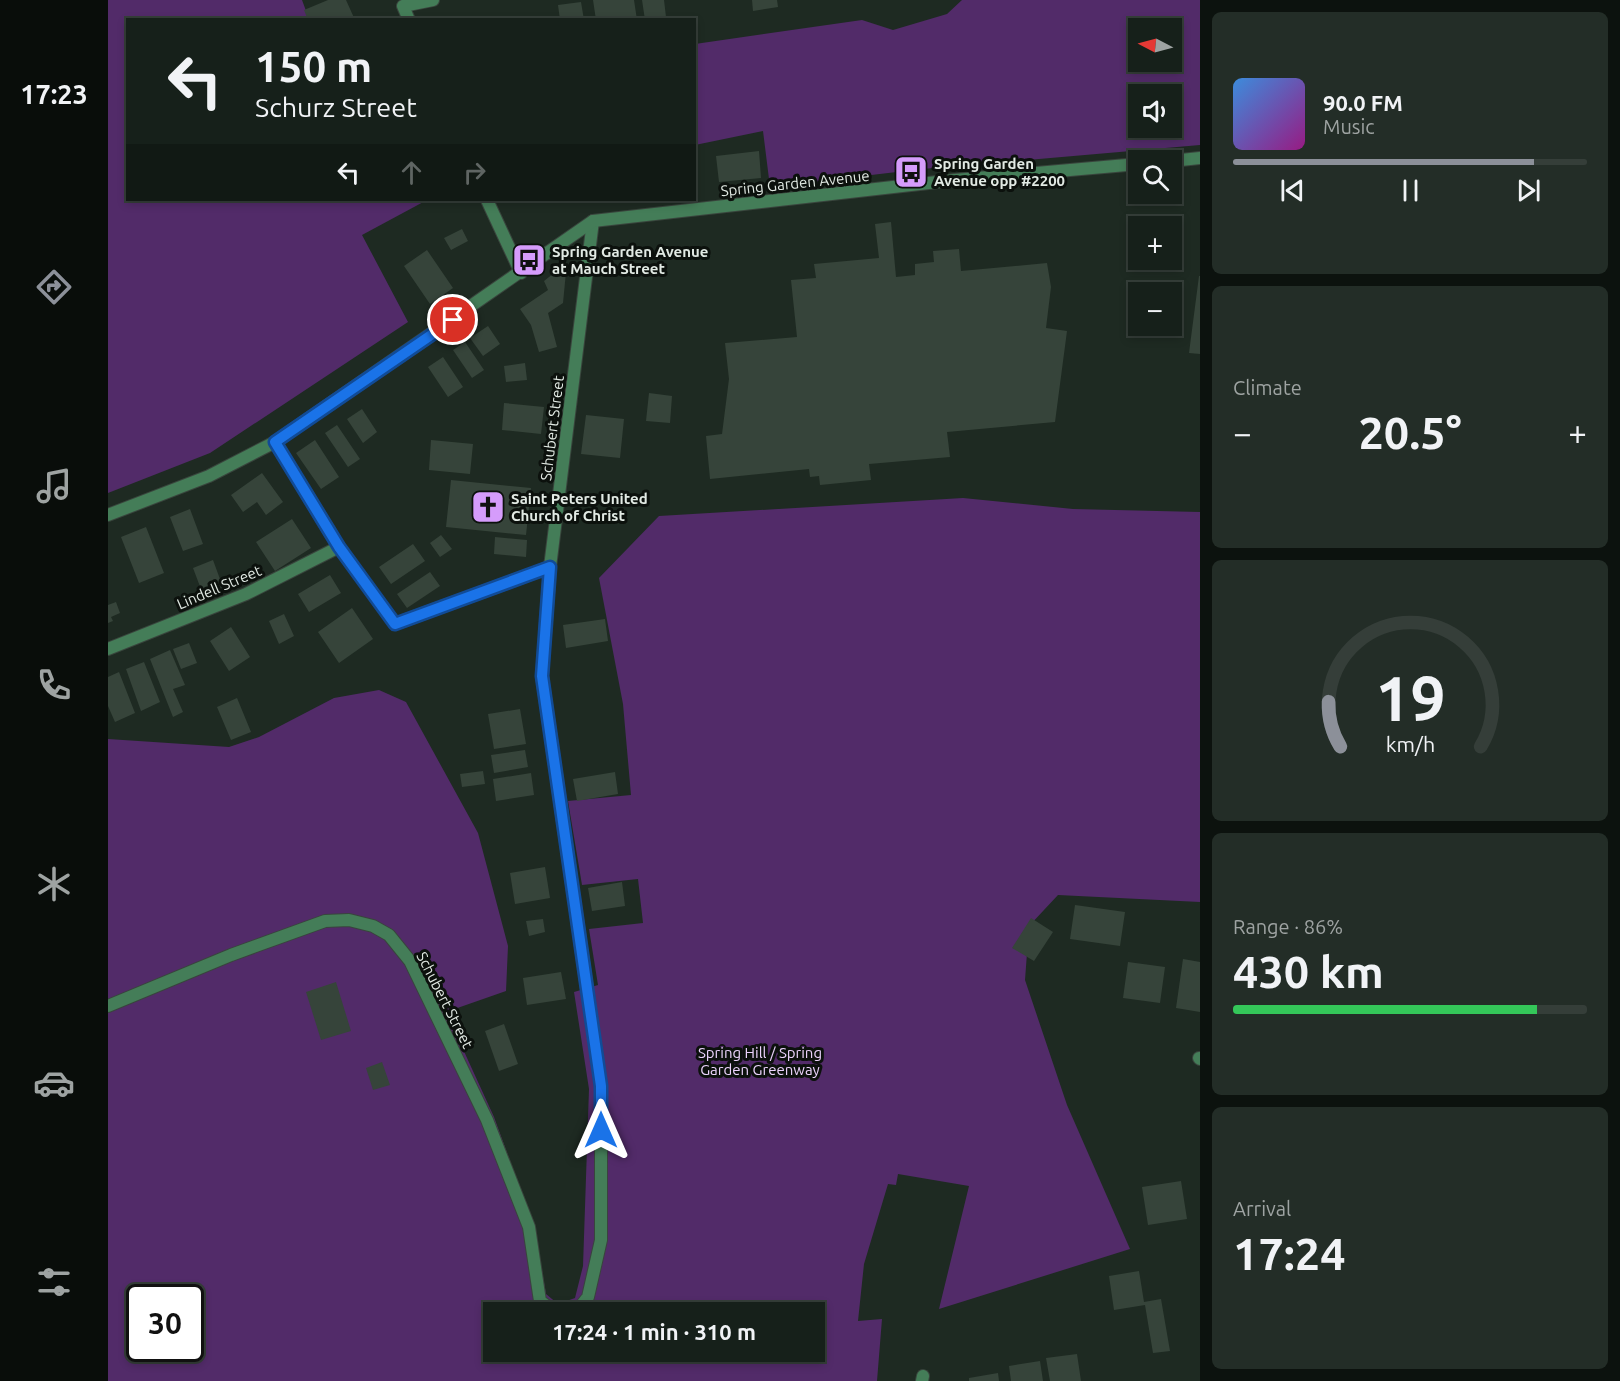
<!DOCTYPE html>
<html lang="en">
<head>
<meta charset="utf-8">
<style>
  body { margin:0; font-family:Ubuntu,sans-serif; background:#232d27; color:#f1f3f6; height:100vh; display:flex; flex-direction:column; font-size:22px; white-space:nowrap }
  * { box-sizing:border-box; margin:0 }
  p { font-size:20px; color:#9ea3a2 }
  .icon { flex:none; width:33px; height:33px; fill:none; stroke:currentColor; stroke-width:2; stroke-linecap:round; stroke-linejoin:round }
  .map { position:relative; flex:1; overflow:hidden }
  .drawer { display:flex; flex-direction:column; gap:12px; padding:12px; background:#0c120e; width:420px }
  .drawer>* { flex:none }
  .hud { position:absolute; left:18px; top:18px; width:570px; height:183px; border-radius:0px; box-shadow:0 3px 9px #0003,0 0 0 2px #353e39; background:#16201a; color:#f1f3f6; overflow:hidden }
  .needle { width:39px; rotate:276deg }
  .buttons { position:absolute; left:1020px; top:18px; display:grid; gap:12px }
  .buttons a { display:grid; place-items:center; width:54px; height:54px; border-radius:0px; background:#16201a; box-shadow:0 3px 9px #0003,0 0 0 2px #353e39; font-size:30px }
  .speed { position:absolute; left:18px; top:1284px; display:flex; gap:12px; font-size:30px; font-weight:700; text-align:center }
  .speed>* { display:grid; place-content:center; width:78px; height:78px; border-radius:50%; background:#16201a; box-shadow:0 3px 9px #0003,0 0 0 2px #353e39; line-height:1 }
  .speed .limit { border:3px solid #111; border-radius:9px; background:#fff; color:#111 }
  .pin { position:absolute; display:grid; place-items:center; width:51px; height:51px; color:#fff; margin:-26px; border:3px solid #fff; border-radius:50%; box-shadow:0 2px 6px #0007 }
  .me { position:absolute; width:66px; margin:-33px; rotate:0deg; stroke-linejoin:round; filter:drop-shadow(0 0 4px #0008) }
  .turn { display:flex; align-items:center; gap:21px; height:126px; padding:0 30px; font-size:27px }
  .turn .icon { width:78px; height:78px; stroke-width:2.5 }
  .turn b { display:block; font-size:42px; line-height:51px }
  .lanes { display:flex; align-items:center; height:57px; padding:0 30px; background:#0003; justify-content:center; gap:30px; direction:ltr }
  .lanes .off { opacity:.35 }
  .big { font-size:45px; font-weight:700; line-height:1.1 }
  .drawer .widget { flex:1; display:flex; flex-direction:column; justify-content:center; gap:9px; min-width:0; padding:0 21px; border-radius:9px; background:#232d27 }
  .drawer .dial { align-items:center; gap:0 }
  .dial svg { height:156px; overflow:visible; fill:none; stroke:#353e39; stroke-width:7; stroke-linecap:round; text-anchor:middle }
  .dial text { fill:#f1f3f6; stroke:none }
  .song { display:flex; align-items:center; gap:18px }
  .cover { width:72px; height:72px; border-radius:9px; background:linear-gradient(135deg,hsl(210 70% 55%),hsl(310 70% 35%)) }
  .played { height:6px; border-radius:3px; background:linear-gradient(90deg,#8c9099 85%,#353e39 85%) }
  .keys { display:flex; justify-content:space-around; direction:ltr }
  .heat { display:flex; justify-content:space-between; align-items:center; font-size:33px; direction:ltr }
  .charge { height:9px; border-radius:4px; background:linear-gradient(90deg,#34c759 86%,#353e39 0) }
  .trip { position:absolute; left:375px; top:1302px; width:342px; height:60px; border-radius:0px; background:#16201a; box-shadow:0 3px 9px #0003,0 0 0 2px #353e39; font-weight:700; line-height:60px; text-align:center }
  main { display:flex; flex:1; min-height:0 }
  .tabs { display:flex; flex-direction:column; width:108px; justify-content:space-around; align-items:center; background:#090d0a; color:#9ea3a2 }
  .tabs .icon { width:42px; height:42px }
  .tabs .on { color:#8c9099 }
  .tabs b { font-size:27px; color:#f1f3f6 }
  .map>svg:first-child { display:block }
  .green { fill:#522b69; fill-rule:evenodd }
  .building { fill:#36443a }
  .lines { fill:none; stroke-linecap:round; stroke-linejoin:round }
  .service-casing { stroke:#39453d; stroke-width:14 }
  .minor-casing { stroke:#39453d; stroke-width:14 }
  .tertiary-casing { stroke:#39453d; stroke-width:14 }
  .service { stroke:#447d58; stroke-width:12 }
  .minor { stroke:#447d58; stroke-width:12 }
  .tertiary { stroke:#447d58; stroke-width:12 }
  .route-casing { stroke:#114b97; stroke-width:15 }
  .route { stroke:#1a73e8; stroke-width:10 }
  .labels { text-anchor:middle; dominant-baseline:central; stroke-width:6; stroke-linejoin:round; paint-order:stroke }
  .poi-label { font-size:15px; font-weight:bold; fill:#e2eae4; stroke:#0c110d; text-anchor:start }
  .street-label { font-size:15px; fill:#e2eae4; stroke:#0c110d }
  .park-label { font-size:15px; fill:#ecd3fd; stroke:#0c110d }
</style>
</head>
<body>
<main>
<nav class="tabs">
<b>17:23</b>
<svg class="icon on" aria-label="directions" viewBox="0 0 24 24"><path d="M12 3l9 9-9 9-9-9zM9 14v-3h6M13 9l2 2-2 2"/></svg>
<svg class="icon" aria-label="music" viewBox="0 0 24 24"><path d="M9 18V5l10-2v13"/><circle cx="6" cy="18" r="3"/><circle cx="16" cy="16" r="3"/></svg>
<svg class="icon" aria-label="phone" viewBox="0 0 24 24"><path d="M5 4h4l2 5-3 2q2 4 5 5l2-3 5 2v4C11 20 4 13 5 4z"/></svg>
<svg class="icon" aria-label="climate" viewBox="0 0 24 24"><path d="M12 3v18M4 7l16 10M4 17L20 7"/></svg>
<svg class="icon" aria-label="car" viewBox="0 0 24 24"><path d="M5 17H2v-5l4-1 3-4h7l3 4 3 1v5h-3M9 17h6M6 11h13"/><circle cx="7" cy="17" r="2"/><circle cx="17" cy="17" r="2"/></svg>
<svg class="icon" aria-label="filters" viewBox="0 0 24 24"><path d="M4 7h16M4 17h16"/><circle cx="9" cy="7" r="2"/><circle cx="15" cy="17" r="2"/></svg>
</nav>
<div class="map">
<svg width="1092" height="1381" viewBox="0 0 1092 1381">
  <rect width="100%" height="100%" fill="#1e2a22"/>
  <path class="green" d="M0,0h194l7,19 -181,1v180h299l-65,35 46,87 -198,131 -102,40z
    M854,0h238v145l-278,24 -152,18 -7,-56 -68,14v-101l167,-24 31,10 54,-16zM1030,28h34v34h-34zM1030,94h34v34h-34z
    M855,498l110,11 127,3v390l-142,-7 -29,31 -4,54 42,125 63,144 -191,60 30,-123 -71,-12 -2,11 -8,-1 -24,80 -6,57 24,-2 -5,62h-769v-642l121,8 30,-10 75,-39 45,-8 27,12 72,131 30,113 -2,45 -60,21 48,105 41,113 11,64 12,10 17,-6 8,-32 6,-177 -15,-97 24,-7 -9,-56 54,-6 -5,-44 -56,6 -14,-84 63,-6 -8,-91 -24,-126 60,-62zM32,1298h50v50h-50zM386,1312h320v40h-320z"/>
  <path class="building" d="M220,0h18l9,20h-47l-4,-10z
    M485,0h41l3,20h-41z
    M534,0h22l2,17 -21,3z
    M644,0h25l1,7 -25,4z
    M473,2l3,18h-24l-2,-15z
    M651,151l2,27 -42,4 -3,-26z
    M586,172l4,20h-4z
    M783,222l5,55 19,-2v-11l19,-2 -1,-11 26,-2 2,22 86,-8 4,24 -5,41 21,3 -12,91 -108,10 3,25 -81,7 2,16 -51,5 -1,-9 -9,1 -1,-8 -99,10 -4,-43 16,-2 7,-55 -4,-36 72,-6 -6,-57 25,-2 -2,-14 65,-6 -4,-34z
    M354,229l6,12 -17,9 -7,-12z
    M319,250l26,38 -23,16 -26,-38z
    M451,269l7,3 -3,31 -15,10 9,34 -18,5 -8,-27 -11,-16 28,-19 -4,-9z
    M1091,276h1v78l-11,-1z
    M380,326l12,18 -17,12 -13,-18z
    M357,342l19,28 -12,8 -19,-28z
    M335,357l20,30 -15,10 -20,-30z
    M417,363l2,17 -21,2 -2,-16z
    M541,393l23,3 -2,27 -24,-2z
    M396,403l40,4 -3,27 -39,-4z
    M254,409l15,23 -14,11 -16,-24z
    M478,415l38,4 -4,39 -39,-4z
    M229,425l23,34 -12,8 -23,-34z
    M207,440l24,37 -18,12 -25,-36z
    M323,440l42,4 -3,30 -41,-4z
    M154,473l21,29 -17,13 -9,-13 -14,10 -12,-17z
    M343,480l80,8 -5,47 -80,-8z
    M82,509l13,35 -20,7 -13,-34z
    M184,519l19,29 -36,23 -19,-29z
    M38,527l18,46 -25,10 -18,-46z
    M333,535l11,14 -12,8 -10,-14z
    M387,537l32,3 -1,17 -32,-3z
    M305,544l12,17 -34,23 -12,-17z
    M105,560l11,30 -20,7 -11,-29z
    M322,572l10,14 -33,22 -10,-14z
    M222,575l11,18 -32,19 -11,-18z
    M8,602l4,11 -9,4 2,4 -5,2v-18z
    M244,608l21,31 -34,24 -21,-31z
    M176,614l10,22 -15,8 -10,-23z
    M497,619l3,22 -42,7 -3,-23z
    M123,627l19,30 -21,14 -19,-30z
    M81,643l8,20 -16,6 -8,-20z
    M62,650l15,35 -12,4 10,23 -10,5 -23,-58z
    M36,662l16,40 -19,9 -15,-42z
    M11,672l16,41 -20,9 -7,-16v-29z
    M129,698l14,34 -20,8 -14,-33z
    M412,709l6,35 -32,5 -6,-35z
    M417,750l3,17 -34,6 -3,-18z
    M375,771l2,13 -23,3 -2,-13z
    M507,772l3,22 -41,7 -4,-22z
    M423,773l3,22 -38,6 -3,-22z
    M437,867l5,31 -35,6 -5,-31z
    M514,882l3,24 -33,5 -4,-23z
    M967,905l50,7 -5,34 -50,-7z
    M923,918l22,14 -19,29 -22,-13z
    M435,919l2,13 -16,4 -3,-15z
    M1075,959l17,3v50l-24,-4z
    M1020,962l37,5 -5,36 -37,-5z
    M453,972l5,27 -39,6 -4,-27z
    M228,982l15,49 -30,9 -15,-48z
    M396,1024l14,40 -19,7 -14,-40z
    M274,1062l8,23 -17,5 -7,-22z
    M1073,1181l6,38 -39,6 -6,-38z
    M1031,1271l5,31 17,-3 9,52 -17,2 -8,-48 -31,5 -5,-34z
    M969,1354l4,27h-31l-4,-23z
    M932,1361l3,20h-32l-2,-15z
    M890,1373l1,8h-30v-3z"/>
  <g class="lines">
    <defs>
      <path id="service" d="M814,1381l1,-5"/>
      <path id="minor" d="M301,20l-6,-14 30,-6
        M379,200l34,73
        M167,442l64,105 56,77 155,-57
        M0,649l138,-55 93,-47
        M0,1006l123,-51 94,-34 24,-1 24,6 16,9 21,26 77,159 42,107 11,74 15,11h14
        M1091,1058l1,1
        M468,1312l12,-15 13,-57v-154l-59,-410 8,-109 43,-346"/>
      <path id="tertiary" d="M1064,161l28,-3
        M0,515l101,-39 66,-34 318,-221 362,-41 183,-16"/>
    </defs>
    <use href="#service" class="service-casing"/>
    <use href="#minor" class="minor-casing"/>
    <use href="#tertiary" class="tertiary-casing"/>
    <use href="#service" class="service"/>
    <use href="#minor" class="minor"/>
    <use href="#tertiary" class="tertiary"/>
  </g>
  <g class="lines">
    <defs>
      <path id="route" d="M345,320l-178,122 64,105 56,77 155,-57 -8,109 59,410v44"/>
    </defs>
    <use href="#route" class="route-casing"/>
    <use href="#route" class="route"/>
  </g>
  <defs>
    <symbol id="bus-square" viewBox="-11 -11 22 22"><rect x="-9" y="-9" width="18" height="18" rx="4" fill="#d59cfb" stroke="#0c110d"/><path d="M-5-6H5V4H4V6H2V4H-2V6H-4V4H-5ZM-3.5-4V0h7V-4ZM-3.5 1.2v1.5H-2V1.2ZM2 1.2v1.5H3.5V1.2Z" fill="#111"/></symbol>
    <symbol id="church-square" viewBox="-11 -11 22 22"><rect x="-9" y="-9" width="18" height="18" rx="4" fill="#d59cfb" stroke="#0c110d"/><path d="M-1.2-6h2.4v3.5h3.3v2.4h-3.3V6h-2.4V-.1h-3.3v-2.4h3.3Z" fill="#111"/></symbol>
  </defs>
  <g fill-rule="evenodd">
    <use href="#bus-square" x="784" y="153" width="38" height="38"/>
    <use href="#bus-square" x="402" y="241" width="38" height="38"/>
    <use href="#church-square" x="361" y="488" width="38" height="38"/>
  </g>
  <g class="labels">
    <g class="poi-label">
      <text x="826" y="163">Spring Garden<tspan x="826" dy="17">Avenue opp #2200</tspan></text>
      <text x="444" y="251">Spring Garden Avenue<tspan x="444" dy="17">at Mauch Street</tspan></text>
      <text x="403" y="498">Saint Peters United<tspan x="403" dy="17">Church of Christ</tspan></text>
    </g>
    <g class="street-label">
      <text transform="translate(687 183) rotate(-6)">Spring Garden Avenue</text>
      <text transform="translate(444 428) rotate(-83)">Schubert Street</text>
      <text transform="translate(111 587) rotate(-23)">Lindell Street</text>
      <text transform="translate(337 1000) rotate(63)">Schubert Street</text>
    </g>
    <g class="park-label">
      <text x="652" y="1052">Spring Hill / Spring<tspan x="652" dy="17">Garden Greenway</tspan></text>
    </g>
  </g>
</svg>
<div class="buttons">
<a><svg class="needle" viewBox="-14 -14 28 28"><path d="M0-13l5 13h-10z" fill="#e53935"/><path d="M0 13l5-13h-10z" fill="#9ea3a2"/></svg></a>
<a><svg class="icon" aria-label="sound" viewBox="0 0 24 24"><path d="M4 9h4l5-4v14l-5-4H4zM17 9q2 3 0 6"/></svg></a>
<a><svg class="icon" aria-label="search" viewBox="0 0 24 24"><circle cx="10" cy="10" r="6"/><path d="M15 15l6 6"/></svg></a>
<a>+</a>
<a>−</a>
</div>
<div class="speed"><div class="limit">30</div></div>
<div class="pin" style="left:345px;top:320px;background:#d93025"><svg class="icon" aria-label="arrive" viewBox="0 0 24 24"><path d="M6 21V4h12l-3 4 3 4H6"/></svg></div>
<svg class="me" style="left:493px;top:1130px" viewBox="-20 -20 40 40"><path d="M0-17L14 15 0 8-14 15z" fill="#1a73e8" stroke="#fff" stroke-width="4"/></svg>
<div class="trip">17:24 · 1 min · 310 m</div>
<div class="hud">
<div class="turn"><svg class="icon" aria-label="left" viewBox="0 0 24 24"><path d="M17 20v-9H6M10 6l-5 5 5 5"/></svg><div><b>150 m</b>Schurz Street</div></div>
<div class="lanes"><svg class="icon" aria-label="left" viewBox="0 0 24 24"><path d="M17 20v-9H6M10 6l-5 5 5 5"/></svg><svg class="icon off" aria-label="ahead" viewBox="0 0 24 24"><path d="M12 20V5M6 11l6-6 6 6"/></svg><svg class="icon off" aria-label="right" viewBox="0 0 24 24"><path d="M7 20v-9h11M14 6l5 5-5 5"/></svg></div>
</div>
</div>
<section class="drawer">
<div class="widget">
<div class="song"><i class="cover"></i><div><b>90.0 FM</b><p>Music</p></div></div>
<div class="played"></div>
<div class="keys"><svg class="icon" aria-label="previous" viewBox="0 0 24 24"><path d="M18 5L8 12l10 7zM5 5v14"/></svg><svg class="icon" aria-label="pause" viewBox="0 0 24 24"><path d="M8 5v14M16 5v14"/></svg><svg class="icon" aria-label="next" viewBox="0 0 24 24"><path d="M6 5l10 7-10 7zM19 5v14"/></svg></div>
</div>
<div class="widget"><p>Climate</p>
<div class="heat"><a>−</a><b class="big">20.5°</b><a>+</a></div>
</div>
<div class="widget dial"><svg viewBox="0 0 100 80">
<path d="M14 69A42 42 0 1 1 86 69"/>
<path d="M14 69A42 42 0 0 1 8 46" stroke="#8c9099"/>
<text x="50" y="56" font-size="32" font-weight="700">19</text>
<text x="50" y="72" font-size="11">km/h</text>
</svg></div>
<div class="widget"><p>Range · 86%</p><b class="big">430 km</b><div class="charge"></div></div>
<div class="widget"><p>Arrival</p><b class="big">17:24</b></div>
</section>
</main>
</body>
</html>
